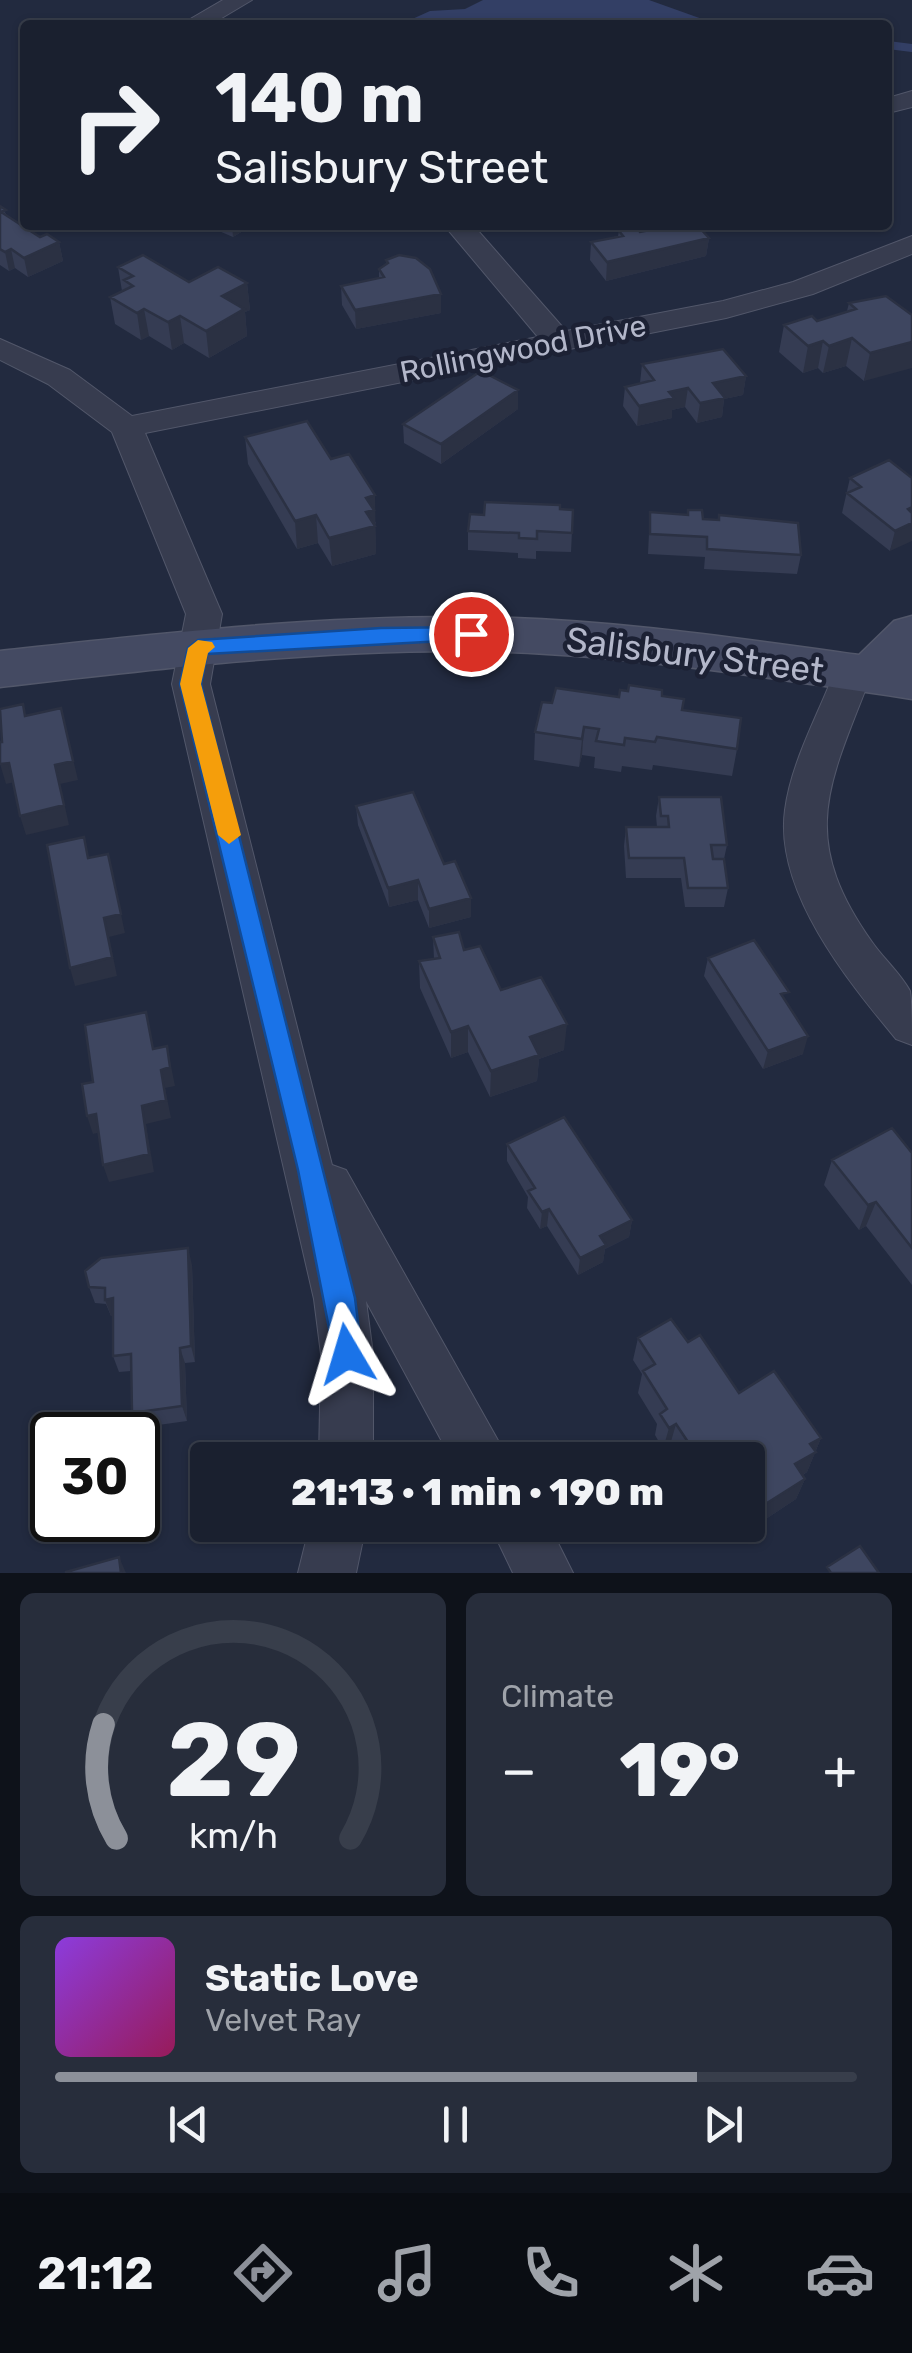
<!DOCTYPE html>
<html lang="en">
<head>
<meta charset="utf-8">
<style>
  body { margin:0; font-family:Rubik,sans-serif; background:#272d3b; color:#f1f3f6; height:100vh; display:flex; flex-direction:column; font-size:38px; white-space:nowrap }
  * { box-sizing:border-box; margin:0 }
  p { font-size:32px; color:#9fa3aa }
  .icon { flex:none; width:55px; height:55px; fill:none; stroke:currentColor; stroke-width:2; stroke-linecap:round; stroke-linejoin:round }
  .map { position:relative; height:1573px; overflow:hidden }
  .sheet { display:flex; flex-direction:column; gap:20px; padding:20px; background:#0e121a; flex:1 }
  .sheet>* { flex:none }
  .banner { position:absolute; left:20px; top:20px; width:872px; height:210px; border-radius:10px; box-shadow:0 2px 8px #0004,0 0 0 2px #383e4b; background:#1a202f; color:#f1f3f6; overflow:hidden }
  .speed { position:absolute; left:30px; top:1412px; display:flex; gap:20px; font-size:50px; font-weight:700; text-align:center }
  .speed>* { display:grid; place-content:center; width:130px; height:130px; border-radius:50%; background:#1a202f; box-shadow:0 2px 8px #0004,0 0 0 2px #383e4b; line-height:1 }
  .speed .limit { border:5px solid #111; border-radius:15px; background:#fff; color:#111 }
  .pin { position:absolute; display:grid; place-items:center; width:85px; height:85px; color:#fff; margin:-42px; border:5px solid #fff; border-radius:50%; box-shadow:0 2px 10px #0007 }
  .me { position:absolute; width:110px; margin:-55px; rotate:353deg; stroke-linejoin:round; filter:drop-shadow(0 0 8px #0008) }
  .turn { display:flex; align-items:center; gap:35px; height:210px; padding:0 30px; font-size:45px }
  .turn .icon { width:130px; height:130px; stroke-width:2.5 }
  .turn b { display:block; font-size:70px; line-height:85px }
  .big { font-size:75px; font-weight:800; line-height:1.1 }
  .sheet .tile { flex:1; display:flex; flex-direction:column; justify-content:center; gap:15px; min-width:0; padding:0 35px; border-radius:15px; background:#272d3b }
  .sheet .dial { align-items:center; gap:0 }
  .dial svg { height:260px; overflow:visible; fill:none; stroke:#383e4b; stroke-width:7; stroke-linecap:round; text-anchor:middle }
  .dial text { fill:#f1f3f6; stroke:none }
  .song { display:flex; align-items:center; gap:30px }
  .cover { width:120px; height:120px; border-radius:15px; background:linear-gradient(135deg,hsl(270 70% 55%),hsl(330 70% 35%)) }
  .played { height:10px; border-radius:5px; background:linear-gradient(90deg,#8c9099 80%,#383e4b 80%) }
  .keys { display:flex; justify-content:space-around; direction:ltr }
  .heat { display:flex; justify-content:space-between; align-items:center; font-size:55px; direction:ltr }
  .sheet .tiles { flex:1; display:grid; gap:20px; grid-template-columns:1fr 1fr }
  .tile:last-child { grid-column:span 2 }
  .trip { position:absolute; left:190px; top:1442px; width:575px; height:100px; border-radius:10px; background:#1a202f; box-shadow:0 2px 8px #0004,0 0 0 2px #383e4b; font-weight:800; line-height:100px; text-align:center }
  .dock { display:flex; height:160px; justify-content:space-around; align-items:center; background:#0a0d13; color:#9fa3aa }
  .dock .icon { width:70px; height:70px }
  .dock .selected { color:#8c9099 }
  .dock b { font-size:45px; color:#f1f3f6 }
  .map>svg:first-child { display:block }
  .water { fill:#333f65 }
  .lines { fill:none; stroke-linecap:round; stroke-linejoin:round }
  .stream { stroke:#333f65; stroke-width:8 }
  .street-casing { stroke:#52576a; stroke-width:2 }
  .secondary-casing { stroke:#52576a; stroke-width:3 }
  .street { fill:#373c4f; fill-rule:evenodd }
  .secondary { fill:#444a62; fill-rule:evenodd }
  .wall { fill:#353c53 }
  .shaded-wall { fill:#2b3143 }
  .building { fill:#3e4660; stroke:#2b3143; stroke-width:2.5 }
  .route { fill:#1a73e8; stroke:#114b97; stroke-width:2.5 }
  .slow { fill:#f59e0b }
  .labels { text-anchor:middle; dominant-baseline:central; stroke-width:9; stroke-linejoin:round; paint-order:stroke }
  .far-street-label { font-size:30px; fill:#b3b7ca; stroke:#1c2134 }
  .street-label { font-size:35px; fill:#b3b7ca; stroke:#1c2134 }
</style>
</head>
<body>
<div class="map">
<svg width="912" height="1573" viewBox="0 0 912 1573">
  <rect width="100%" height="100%" fill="#222a3f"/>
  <path class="water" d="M483,0h166l70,25h-320l31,-14 35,-2z"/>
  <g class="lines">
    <path class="stream" d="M888,45l24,3"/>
    <defs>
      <path id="street" d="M223,0h29l-42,25h-30z
        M912,91v16l-24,6v-15z
        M444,225h29l93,106 157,-30 70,-19 119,-46v18l-99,40 -87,24 -581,115 77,181 -12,70 122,481 14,5 163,290h-57l-86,-159 7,53v106h-54l2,-106 -7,-55 -142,-615 14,-70 -74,-182 -64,-48 -48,-24v-21l70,31 62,46 406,-79z
        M853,660l13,4 6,9c-42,110 -76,162 0,269 11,16 29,32 38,49 2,13 2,39 2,54l-16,-6c-48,-58 -122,-148 -111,-229 6,-47 32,-93 49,-137l6,-9z
        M310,1525h56l-10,48h-58z
        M490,1525h59l24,48h-60z"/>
      <path id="secondary" d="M912,616v83c-147,-22 -295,-46 -444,-48 -157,-1 -313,18 -468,36v-36c155,-17 311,-35 468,-34 131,1 261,20 391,38l35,-34z"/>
    </defs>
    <use href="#street" class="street-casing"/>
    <use href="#secondary" class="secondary-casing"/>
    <use href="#street" class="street"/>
    <use href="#secondary" class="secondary"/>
  </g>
  <path class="wall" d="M0,206l7,9 33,22 19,5 4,19 -35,16 -13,-9 -6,3 -9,-6z
    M205,225h48l-20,12z
    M783,225h28l-16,7z
    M619,231l90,7 -3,18 -100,25 -16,-21 1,-18 27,-6z
    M386,260l55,34v19l-85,16 -14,-24 -1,-19 38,-8v-9l7,-4z
    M118,267l71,15 58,1 3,27 -5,2 2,24 -38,22 -25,-15 -12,7 -23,-14 -8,4 -26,-16 -5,-27 12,-6z
    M886,296l-22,85 -18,-15 -23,7 -5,-5 -15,5 -24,-21 5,-27 33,-4 30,-10 2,-8z
    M642,364l104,12 -3,19 -19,4 -2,18 -25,6 -12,-16 -13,3v8l-35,8 -14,-20 2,-19 15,-4z
    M518,409l-77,55 -37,-21 -1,-19z
    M245,437l86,22 45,64 -1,1 1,30 -44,12 -14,-23 -21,6 -49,-85z
    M850,478h62l-22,73 -48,-38z
    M560,509l13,1 -2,42 -35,-1v8l-18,-1v-5l-50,-3v-19l16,-16z
    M688,510l15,9 98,36 -4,19 -93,-5 1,-12 -57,-3 2,-42 37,3z
    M662,696l75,53 -5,27 -79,-11 -1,5 -30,-4 -1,6 -27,-4 1,-11 -13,-2 -3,12 -45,-7 1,-28 17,-29 67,-6z
    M659,797l68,48 -3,14 4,29 -4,19h-39l-4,-29h-55l-2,-32 2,-19h31l-1,-11z
    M356,806l88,58 27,53 -42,11 -11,-28 -29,7 -31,-82z
    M433,937l31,13 37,40 63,60 -25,9 -2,22 -47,16 -22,-45 -17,6 -31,-70 -1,-27 15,-2z
    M708,958l78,45 17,51 -40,15 -59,-93z
    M507,1144l125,76 -3,17 -24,12 -2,13 -25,13 -31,-49 -7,3 -13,-21 1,-11 -21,-36z
    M912,1153v132l-46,-59 -7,4 -35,-45 8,-25z
    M192,1265l3,97 -10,1 2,58 -50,7 -5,-15 -1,-42 -12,1 -6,-16v-41l-2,1 -5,-12 -11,-1 -6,-16z
    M638,1338l50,4 51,51 82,45 -14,34 -4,3 2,4 -9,20 -47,31 -4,-5h3v-65h-68l-10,-15 -7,4 -8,-14 2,-11 -19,-31 4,-19 -9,-14z"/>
  <path class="shaded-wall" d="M232,225h21l-20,12z
    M796,225h15l-16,7z
    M709,238l-3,18 -100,25 1,-19z
    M59,242l4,19 -35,16 -4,-19z
    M11,249l4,19 -6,3 -4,-19z
    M247,283l3,27 -5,2 2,24 -38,22 -3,-27 16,-35z
    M441,294v19l-85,16 -1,-19z
    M144,309l5,27 -8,4 -4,-27z
    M180,316l4,27 -12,7 -4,-28z
    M852,338l-6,28 -23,7 6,-27z
    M823,341l-5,27 -15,5 5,-27z
    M912,342v26l-48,13 6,-28z
    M746,376l-3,19 -19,4 -2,18 -25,6 3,-20 13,-20z
    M688,388l-3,19 -13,3v8l-35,8 2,-20 30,-14z
    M518,390v19l-77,55v-20z
    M375,495l1,59 -44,12 -3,-28 37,-40z
    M912,507v34l-22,10 5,-20 13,-22z
    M316,515l2,28 -21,6 -2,-28z
    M61,708l17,72 -18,4 9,41 -43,10 -6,-19 35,-51z
    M584,727l-2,28 -3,12 3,-28z
    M9,763l6,19 -9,2 -6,-20z
    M108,854l17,79 -16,4 8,39 -42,10 -5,-18 34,-50z
    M418,880v20l-29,7 -1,-19z
    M471,898v19l-42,11v-19z
    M567,1024l-3,26 -25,9 -2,22 -47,16 1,-26 39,-34z
    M468,1026v26l-17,6v-26z
    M808,1036l-5,18 -40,15 5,-18z
    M167,1046l8,40 -10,2 6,30 -25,6 8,48 -45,10 -6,-17 58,-95z
    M96,1114l5,18 -8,2 -6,-18z
    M876,1202l-10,24 -7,4 9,-25z
    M549,1209l-2,17 -7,3 2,-17z
    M632,1220l-3,17 -24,12 -2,13 -25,13 2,-17 20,-22z
    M188,1248l4,17 3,97 -4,-16z
    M113,1298l6,16 -8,2 -6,-16z
    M180,1348l5,15 2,58 -5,-15z
    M676,1424l-6,21 -7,4 6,-21z
    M821,1438l-14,34 -20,13 8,-21 15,-20z
    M716,1451l-2,9h-12z
    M805,1479l-9,20 -47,31 7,-20z
    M119,1557l7,16h-5z"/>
  <path class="building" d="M0,206l6,4 -5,2 39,25 7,-3 12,8 -35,16 -13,-9 -6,3 -5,-3z
    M676,225h21l12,13 -102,24 -16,-20 32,-6 -4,-5 17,-4 4,5z
    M143,255l46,27 29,-15 29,16 -25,13 22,13 -38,22 -26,-15 -12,6 -24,-13 -7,4 -27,-16 23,-11 -9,-6 9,-4 -15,-9z
    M399,255l17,3 14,11 11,25 -86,16 -14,-24 43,-9 -5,-8 9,-6 -2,-3z
    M886,296l26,19v27l-42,11 -18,-15 -23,8 -6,-5 -15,5 -24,-21 28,-9 5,5 39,-12 -7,-6z
    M723,349l23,27 -33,7 12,15 -25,5 -12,-15 -19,4 5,6 -35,8 -14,-19 29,-7 -12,-16z
    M481,371l37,19 -77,54 -38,-20z
    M307,421l24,38 18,-5 26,41 -9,3 8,12 -8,2 9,14 -46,12 -13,-23 -21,6 -50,-84z
    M889,460l23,18v29l-4,2 4,4v10l-17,8 -48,-38 14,-6 -11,-9z
    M485,502l75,3v4l13,1 -1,23 -35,-2v8l-18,-1v-5l-51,-2 2,-17 14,1z
    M688,510h14l1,9 16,1v-5l79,8 3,32 -94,-6v-12l-57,-3v-22l38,3z
    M629,685l33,5v6l22,3 -2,11 59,8 -4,31 -80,-12 -2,5 -30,-4 -1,7 -28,-4 3,-12 -15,-2 -2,12 -47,-7 7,-30 10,1 4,-15 63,9 1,-7 8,1z
    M23,704l2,12 36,-8 12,53 -18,4 9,40 -44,11 -11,-53 -9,1v-22h2l-2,-33z
    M413,792l31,72 11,-3 16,37 -42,11 -11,-29 -30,8 -32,-82z
    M659,797h62l6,48h-16l2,14h11l4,29h-40l-4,-30h-55l-3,-31h43l-1,-11h-7z
    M84,837l4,21 20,-4 13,60 -17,4 8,39 -42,11 -23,-123z
    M459,932l5,18 16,-4 21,44 40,-13 26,47 -37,13 9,18 -48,16 -23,-45 -17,6 -32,-71 21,-3 -7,-21z
    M754,940l35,52 -8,2 27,42 -40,15 -60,-93z
    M146,1012l7,37 14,-3 3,21 -9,3 5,30 -24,6 7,48 -46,11 -7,-51 -9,2 -5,-32 11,-2 -8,-57z
    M564,1117l68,103 -32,16 6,9 -26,13 -31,-49 -7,3 -14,-21 7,-3 -28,-44z
    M892,1128l20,25v95l-36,-46 -8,3 -36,-45z
    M188,1248l3,98 -11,2 2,58 -50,7 -1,-59 -18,2v-58l-8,2v-12l-16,-1 -4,-16 16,-13z
    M671,1319l17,23 12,-7 39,58 35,-22 47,67 -11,6 6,8 -21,12 10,15 -49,31 -8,-13v-37h-25l-7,-9 -16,9 -24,-36 -7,4 -9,-14 7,-5 -24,-38 12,-7 -17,-26z
    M860,1546l19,27h-48l-4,-6z
    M119,1557l2,16h-55v-1z"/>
  <path class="route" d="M471,627l8,2 3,5 -3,5 -272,15 -6,30 154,614 7,56 -4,10 -11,4 -11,-4 -38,-194 -118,-486 8,-36 10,-8 183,-12z"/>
  <path class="slow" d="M198,640l14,2 3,5 -7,6 -7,31 40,151 -12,9 -11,-9 -38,-151 8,-36z"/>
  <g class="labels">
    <g class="far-street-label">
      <text transform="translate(523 349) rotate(-11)">Rollingwood Drive</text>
    </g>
    <g class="street-label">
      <text transform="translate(695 655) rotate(7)">Salisbury Street</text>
    </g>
  </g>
</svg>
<div class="speed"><div class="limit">30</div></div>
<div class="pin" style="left:471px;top:634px;background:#d93025"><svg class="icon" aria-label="arrive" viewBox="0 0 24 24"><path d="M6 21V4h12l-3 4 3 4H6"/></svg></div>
<svg class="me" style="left:347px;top:1354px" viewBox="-20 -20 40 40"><path d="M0-17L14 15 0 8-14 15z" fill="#1a73e8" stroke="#fff" stroke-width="4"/></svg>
<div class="trip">21:13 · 1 min · 190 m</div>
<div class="banner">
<div class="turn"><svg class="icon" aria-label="right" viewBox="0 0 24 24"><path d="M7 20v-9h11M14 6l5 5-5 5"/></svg><div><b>140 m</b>Salisbury Street</div></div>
</div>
</div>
<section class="sheet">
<div class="tiles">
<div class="tile dial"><svg viewBox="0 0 100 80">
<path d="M14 69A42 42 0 1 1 86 69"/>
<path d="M14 69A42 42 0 0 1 10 34" stroke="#8c9099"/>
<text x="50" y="56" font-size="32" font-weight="700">29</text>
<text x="50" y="72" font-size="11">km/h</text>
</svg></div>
<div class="tile"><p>Climate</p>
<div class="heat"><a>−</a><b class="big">19°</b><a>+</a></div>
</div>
<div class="tile">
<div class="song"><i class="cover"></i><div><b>Static Love</b><p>Velvet Ray</p></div></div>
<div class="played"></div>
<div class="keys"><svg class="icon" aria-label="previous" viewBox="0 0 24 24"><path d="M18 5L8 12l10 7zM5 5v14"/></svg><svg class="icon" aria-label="pause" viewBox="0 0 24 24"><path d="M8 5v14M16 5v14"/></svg><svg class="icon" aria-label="next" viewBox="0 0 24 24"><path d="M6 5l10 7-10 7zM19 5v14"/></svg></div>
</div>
</div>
</section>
<nav class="dock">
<b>21:12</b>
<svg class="icon selected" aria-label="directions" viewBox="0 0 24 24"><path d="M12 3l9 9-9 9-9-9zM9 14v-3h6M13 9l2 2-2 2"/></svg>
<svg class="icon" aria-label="music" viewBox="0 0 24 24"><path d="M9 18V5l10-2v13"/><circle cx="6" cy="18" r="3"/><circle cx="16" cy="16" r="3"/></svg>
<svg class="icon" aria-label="phone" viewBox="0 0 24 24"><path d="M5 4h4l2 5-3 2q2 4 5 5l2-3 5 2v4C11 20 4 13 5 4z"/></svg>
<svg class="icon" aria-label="climate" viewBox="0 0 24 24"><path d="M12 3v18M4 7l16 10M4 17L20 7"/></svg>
<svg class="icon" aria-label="car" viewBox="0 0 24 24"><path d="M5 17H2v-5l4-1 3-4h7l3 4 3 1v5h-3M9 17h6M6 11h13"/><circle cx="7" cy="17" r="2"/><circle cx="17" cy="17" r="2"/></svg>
</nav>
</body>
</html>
